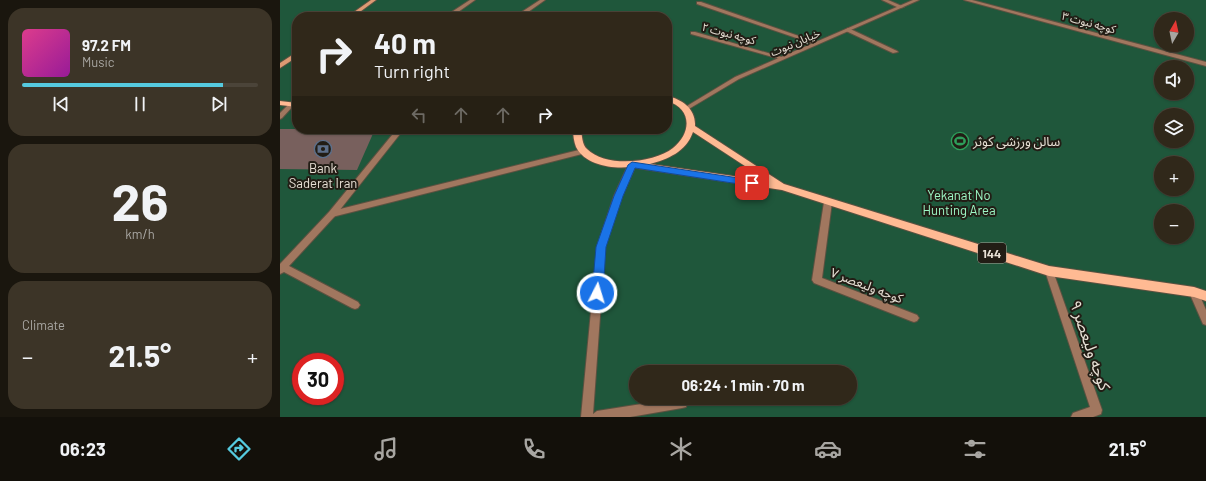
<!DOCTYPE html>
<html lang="en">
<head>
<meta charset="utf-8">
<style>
  body { margin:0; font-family:Barlow,"Noto Sans Arabic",sans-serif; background:#3c3427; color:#f1f3f6; height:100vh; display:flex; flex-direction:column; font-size:15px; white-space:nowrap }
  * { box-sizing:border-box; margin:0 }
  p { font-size:13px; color:#a8a6a2 }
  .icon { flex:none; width:22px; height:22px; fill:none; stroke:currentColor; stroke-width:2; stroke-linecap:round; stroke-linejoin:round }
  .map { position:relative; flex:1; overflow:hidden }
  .sheet { display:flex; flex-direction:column; gap:8px; padding:8px; background:#1a160e; width:280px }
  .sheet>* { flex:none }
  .top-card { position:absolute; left:12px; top:12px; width:380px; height:122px; border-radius:16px; box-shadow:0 1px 3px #0004,0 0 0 1px #4b4439; background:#30281a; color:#f1f3f6; overflow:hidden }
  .needle { width:26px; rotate:9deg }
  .fabs { position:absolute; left:874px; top:12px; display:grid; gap:8px }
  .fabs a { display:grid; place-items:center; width:40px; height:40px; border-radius:50%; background:#30281a; box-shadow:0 1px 3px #0004,0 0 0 1px #4b4439; font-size:20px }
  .speed { position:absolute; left:12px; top:353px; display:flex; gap:8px; font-size:20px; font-weight:700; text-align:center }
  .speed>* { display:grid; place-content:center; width:52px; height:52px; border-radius:50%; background:#30281a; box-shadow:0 1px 3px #0004,0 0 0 1px #4b4439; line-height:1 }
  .speed .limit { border:6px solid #d22; background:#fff; color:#111 }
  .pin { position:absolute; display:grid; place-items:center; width:34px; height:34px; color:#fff; margin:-17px; border-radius:8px; box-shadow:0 2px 6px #0006 }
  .me { position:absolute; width:44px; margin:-22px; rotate:5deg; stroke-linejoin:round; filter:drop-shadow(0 0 3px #0008) }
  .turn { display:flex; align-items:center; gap:14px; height:84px; padding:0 16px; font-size:18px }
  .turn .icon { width:52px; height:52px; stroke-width:2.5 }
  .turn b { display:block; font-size:28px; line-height:34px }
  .lanes { display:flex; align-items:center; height:38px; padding:0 16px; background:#0003; justify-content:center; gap:20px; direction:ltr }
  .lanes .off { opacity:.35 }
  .big { font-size:30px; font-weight:700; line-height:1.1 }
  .sheet .card { flex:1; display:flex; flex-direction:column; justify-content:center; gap:6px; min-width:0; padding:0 14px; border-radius:16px; background:#3c3427 }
  .sheet .dial { align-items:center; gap:0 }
  .dial b { font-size:52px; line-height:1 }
  .song { display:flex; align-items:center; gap:12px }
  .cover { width:48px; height:48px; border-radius:6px; background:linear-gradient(135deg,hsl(330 70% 55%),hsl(300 70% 35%)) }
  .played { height:4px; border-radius:2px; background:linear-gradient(90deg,#55cadf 85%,#4b4439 85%) }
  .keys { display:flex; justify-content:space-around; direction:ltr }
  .heat { display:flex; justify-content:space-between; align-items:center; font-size:22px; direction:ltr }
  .trip { position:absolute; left:349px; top:365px; width:228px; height:40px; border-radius:20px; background:#30281a; box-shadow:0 1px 3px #0004,0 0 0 1px #4b4439; font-weight:700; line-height:40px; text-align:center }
  .menu { display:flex; height:64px; justify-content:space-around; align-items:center; background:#13100a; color:#a8a6a2 }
  .menu .icon { width:28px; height:28px }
  .menu .selected { color:#55cadf }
  .menu b { font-size:18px; color:#f1f3f6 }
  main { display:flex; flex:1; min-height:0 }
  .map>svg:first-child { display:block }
  .green { fill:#1f573b; fill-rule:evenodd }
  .building { fill:#78605d }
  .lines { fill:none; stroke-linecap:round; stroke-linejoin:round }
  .service-casing { stroke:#5b5140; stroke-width:2 }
  .minor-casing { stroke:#5b5140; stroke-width:2 }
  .tertiary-casing { stroke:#5b5140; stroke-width:2 }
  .secondary-casing { stroke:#5b5140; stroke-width:2 }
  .primary-casing { stroke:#5b5140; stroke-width:2 }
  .service { fill:#a1775f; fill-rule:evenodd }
  .minor { fill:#a1775f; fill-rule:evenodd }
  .tertiary { fill:#a1775f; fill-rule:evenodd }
  .secondary { fill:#dd9a73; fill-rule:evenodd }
  .primary { fill:#ffba93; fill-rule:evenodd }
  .route { fill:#1a73e8; stroke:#114b97 }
  .labels { text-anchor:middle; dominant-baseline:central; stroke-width:4; stroke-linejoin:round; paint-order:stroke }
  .far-street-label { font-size:11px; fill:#e8e1d6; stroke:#221d15 }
  .shield { fill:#221d15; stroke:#ada69c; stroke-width:1 }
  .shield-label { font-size:12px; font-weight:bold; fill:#e8e1d6 }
  .poi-label { font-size:13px; fill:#e8e1d6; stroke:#221d15; text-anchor:start }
  .park-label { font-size:13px; fill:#9df7c5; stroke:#221d15 }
  .street-label { font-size:13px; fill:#e8e1d6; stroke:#221d15 }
  .near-street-label { font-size:16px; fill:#e8e1d6; stroke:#221d15 }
</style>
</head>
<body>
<main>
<section class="sheet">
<div class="card">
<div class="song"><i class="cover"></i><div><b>97.2 FM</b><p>Music</p></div></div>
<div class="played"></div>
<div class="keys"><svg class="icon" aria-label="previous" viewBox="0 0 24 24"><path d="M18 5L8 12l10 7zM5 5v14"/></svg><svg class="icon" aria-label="pause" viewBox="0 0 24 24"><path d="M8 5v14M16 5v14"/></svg><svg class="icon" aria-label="next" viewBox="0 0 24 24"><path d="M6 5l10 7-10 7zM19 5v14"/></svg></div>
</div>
<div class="card dial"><b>26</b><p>km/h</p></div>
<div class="card"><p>Climate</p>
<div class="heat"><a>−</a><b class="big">21.5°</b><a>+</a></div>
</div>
</section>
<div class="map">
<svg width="926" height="417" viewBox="0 0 926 417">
  <rect width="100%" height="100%" fill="#403523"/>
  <path class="green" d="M0,0h926v417h-926zM17,17h370v112h-370zM881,19h26v26h-26zM881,67h26v26h-26zM881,115h26v26h-26zM881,163h26v26h-26zM881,211h26v26h-26zM21,362h34v34h-34zM356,372h214v26h-214z"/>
  <path class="building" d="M0,129h95l-18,41 -77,-1z"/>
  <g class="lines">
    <defs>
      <path id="service" d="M303,149l4,2 -1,2 -254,64 -4,-3 4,-3z"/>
      <path id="minor" d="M190,0h5l-24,17h-7z
        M260,0h5l-24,17h-7z
        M602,0h6l16,7 -5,1z
        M684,0h8l234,62v4z
        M417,2h4l118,41 -5,1 -117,-40z
        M568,28l49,23 1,1 -5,1 -47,-22 -1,-1z
        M411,32h4l90,26 -5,1 -89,-25z
        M12,102l2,1v2l-12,13 -2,1v-6l10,-10z
        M117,129h7l-69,87 -46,50 69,36 2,3 -2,3 -3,1 -3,-1 -68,-36 -4,2v-10l49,-52z
        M349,163h6l1,2 -14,31 -17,51 -12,167 4,-3 83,-13 6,1 1,4 -1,4 -4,1 -52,9h-49l16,-170 17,-51z
        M548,199l4,3 -10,76 95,37 2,3 -2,3 -3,1 -3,-1 -97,-38 -2,-3 12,-78z
        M769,267l3,1 1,3 49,139 -1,4 -8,3h-22l2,-4 17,-6 -45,-136 1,-3z
        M914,288l3,1 9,21v15l-3,-1 -14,-32 2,-3z"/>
      <path id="tertiary" d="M633,0h6l-180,79 -52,31 -2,1 -3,-2 53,-32z"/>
      <path id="secondary" d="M91,0h5l-23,17h-6z
        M17,52v5l-17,11v-5z"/>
      <path id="primary" d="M387,96c15,3 29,13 28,30l89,58 265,82 145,21 12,4v10l-12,-4 -145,-21 -267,-86 -152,-23c-18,2 -45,-2 -54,-20 -2,-5 -3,-12 -3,-18h8c1,6 1,16 6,20 19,19 67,14 86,-1 19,-15 19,-40 -6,-47zM413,132l75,49 -118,-17c18,-5 36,-12 43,-32z
        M0,101l17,2v4l-17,-2z"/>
    </defs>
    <use href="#service" class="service-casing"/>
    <use href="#minor" class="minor-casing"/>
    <use href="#tertiary" class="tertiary-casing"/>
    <use href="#secondary" class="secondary-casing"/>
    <use href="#primary" class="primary-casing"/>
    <use href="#service" class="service"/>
    <use href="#minor" class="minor"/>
    <use href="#tertiary" class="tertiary"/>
    <use href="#secondary" class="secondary"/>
    <use href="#primary" class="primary"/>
  </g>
  <path class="route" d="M352,162l120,18 5,3 -5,3 -117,-18 -12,28 -17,51 -3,46 -2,3 -4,2 -3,-2 -2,-3 4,-46 18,-51 14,-31z"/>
  <defs>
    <symbol id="stadium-ring" viewBox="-11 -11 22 22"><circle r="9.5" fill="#221d15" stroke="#2e9e5b" stroke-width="1.5"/><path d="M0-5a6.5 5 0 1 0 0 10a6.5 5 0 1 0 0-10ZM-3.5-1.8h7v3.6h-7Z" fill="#2e9e5b"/></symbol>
    <symbol id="bank-ring" viewBox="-11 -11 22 22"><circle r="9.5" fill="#221d15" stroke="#5c6f8a" stroke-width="1.5"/><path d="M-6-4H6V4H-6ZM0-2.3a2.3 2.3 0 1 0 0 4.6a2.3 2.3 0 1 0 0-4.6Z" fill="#5c6f8a"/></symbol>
  </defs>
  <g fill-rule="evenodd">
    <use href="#stadium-ring" x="670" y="131" width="20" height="20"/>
    <use href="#bank-ring" x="33" y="139" width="20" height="20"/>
  </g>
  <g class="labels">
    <g class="far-street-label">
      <text transform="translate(809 22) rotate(15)">کوچه نبوت ۳</text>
      <text transform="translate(449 33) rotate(15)">کوچه نبوت ۲</text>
      <text transform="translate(515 42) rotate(-23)">خیابان نبوت</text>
    </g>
    <rect class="shield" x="698" y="243" width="28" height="20" rx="3"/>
    <g class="shield-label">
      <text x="712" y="253">144</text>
    </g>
    <g class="poi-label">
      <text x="693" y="141">سالن ورزشی کوثر</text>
      <text x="43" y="168" text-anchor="middle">Bank<tspan x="43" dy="15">Saderat Iran</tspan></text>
    </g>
    <g class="park-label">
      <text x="679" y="195">Yekanat No<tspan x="679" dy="15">Hunting Area</tspan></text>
    </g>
    <g class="street-label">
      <text transform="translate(587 285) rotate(21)">کوچه ولیعصر ۷</text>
    </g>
    <g class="near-street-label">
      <text transform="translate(811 345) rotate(71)">کوچه ولیعصر ۹</text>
    </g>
  </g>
</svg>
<div class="fabs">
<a><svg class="needle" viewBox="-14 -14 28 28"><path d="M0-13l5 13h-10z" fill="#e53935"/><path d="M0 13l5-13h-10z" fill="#a8a6a2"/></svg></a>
<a><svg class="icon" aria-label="sound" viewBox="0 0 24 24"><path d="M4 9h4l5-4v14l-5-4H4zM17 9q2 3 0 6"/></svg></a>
<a><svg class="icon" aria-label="layers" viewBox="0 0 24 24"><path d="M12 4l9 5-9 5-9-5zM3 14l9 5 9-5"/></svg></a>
<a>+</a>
<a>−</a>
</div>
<div class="speed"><div class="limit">30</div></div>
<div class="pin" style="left:472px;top:183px;background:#d93025"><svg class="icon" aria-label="arrive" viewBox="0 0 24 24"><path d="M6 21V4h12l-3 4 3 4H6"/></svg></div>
<svg class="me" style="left:317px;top:293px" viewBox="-20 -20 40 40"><circle r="17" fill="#1a73e8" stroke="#fff" stroke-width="3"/><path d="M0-11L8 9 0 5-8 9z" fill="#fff"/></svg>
<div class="trip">06:24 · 1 min · 70 m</div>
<div class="top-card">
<div class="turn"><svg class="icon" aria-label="right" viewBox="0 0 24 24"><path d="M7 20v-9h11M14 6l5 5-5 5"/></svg><div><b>40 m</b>Turn right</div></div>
<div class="lanes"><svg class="icon off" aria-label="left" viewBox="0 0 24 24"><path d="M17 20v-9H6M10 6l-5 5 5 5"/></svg><svg class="icon off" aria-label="ahead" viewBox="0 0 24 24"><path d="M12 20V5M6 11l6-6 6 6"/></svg><svg class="icon off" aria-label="ahead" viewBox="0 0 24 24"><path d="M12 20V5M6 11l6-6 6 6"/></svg><svg class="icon" aria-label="right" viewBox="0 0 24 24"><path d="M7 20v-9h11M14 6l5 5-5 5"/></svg></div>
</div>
</div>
</main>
<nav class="menu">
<b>06:23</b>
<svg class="icon selected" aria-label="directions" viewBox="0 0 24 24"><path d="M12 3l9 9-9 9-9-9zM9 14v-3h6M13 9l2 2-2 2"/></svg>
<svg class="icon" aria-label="music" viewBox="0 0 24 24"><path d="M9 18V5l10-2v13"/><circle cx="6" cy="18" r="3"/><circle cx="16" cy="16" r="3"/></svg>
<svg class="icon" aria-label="phone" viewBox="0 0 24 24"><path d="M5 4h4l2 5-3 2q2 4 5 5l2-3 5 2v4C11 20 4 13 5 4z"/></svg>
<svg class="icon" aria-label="climate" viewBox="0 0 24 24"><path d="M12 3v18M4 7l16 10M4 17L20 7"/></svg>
<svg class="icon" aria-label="car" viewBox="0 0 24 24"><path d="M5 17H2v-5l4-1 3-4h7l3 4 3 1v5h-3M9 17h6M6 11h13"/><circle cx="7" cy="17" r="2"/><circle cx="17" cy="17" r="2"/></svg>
<svg class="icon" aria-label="filters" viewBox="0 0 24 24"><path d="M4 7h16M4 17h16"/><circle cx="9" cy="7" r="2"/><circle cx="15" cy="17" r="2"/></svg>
<b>21.5°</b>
</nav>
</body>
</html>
